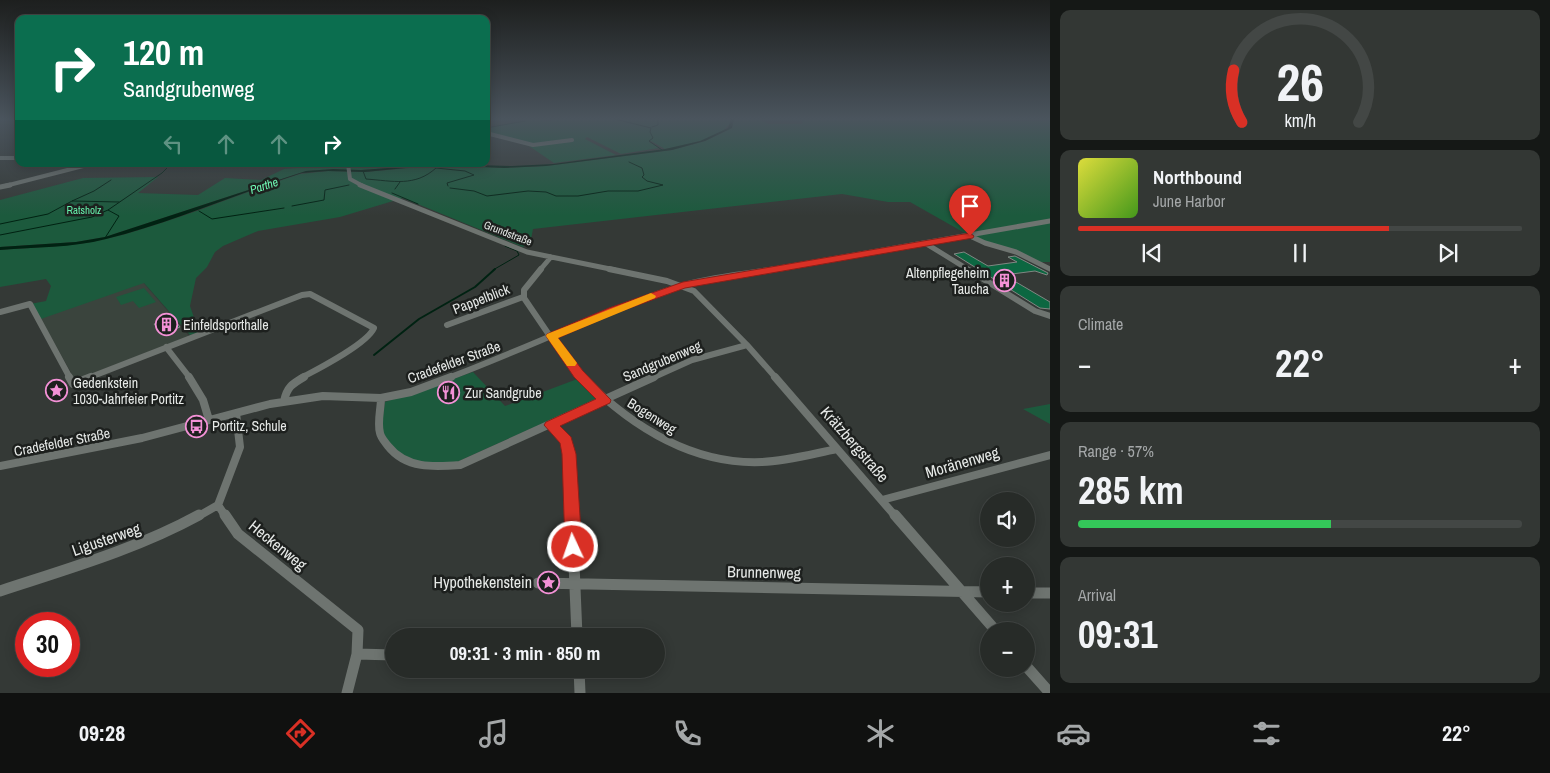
<!DOCTYPE html>
<html lang="en">
<head>
<meta charset="utf-8">
<style>
  body { margin:0; font-family:"Archivo Narrow",sans-serif; background:#333734; color:#f1f3f6; height:100vh; display:flex; flex-direction:column; font-size:19px; white-space:nowrap }
  * { box-sizing:border-box; margin:0 }
  p { font-size:16px; color:#a4a7a8 }
  .icon { flex:none; width:28px; height:28px; fill:none; stroke:currentColor; stroke-width:2; stroke-linecap:round; stroke-linejoin:round }
  .map { position:relative; flex:1; overflow:hidden }
  .drawer { display:flex; flex-direction:column; gap:10px; padding:10px; background:#151816; width:500px }
  .drawer>* { flex:none }
  .hud { position:absolute; left:15px; top:15px; width:475px; height:152px; border-radius:10px; box-shadow:0 2px 12px #0003,0 0 0 1px #434745; background:#0b6e4f; color:#fff; overflow:hidden }
  .controls { position:absolute; left:980px; top:492px; display:grid; gap:10px }
  .controls a { display:grid; place-items:center; width:55px; height:55px; border-radius:50%; background:#272b28; box-shadow:0 2px 12px #0003,0 0 0 1px #434745; font-size:25px }
  .speed { position:absolute; left:15px; top:612px; display:flex; gap:10px; font-size:25px; font-weight:700; text-align:center }
  .speed>* { display:grid; place-content:center; width:65px; height:65px; border-radius:50%; background:#272b28; box-shadow:0 2px 12px #0003,0 0 0 1px #434745; line-height:1 }
  .speed .limit { border:8px solid #d22; background:#fff; color:#111 }
  .pin { position:absolute; display:grid; place-items:center; width:42px; height:42px; color:#fff; margin:-51px -21px; border-radius:50% 50% 50% 0; rotate:-45deg; box-shadow:0 0 5px #0007 }
  .pin .icon { rotate:45deg }
  .me { position:absolute; width:55px; margin:-28px; rotate:357deg; stroke-linejoin:round; filter:drop-shadow(0 0 4px #0008) }
  .turn { display:flex; align-items:center; gap:18px; height:105px; padding:0 25px; font-size:22px }
  .turn .icon { width:65px; height:65px; stroke-width:2.5 }
  .turn b { display:block; font-size:35px; line-height:42px }
  .lanes { display:flex; align-items:center; height:48px; padding:0 25px; background:#0003; justify-content:center; gap:25px; direction:ltr }
  .lanes .off { opacity:.35 }
  .big { font-size:38px; font-weight:800; line-height:1.1 }
  .drawer .card { flex:1; display:flex; flex-direction:column; justify-content:center; gap:8px; min-width:0; padding:0 18px; border-radius:10px; background:#333734 }
  .drawer .dial { align-items:center; gap:0 }
  .dial svg { height:130px; overflow:visible; fill:none; stroke:#434745; stroke-width:7; stroke-linecap:round; text-anchor:middle }
  .dial text { fill:#f1f3f6; stroke:none }
  .song { display:flex; align-items:center; gap:15px }
  .cover { width:60px; height:60px; border-radius:8px; background:linear-gradient(135deg,hsl(60 70% 55%),hsl(100 70% 35%)) }
  .played { height:5px; border-radius:2px; background:linear-gradient(90deg,#d93025 70%,#434745 70%) }
  .keys { display:flex; justify-content:space-around; direction:ltr }
  .heat { display:flex; justify-content:space-between; align-items:center; font-size:28px; direction:ltr }
  .charge { height:8px; border-radius:4px; background:linear-gradient(90deg,#34c759 57%,#434745 0) }
  .trip { position:absolute; left:385px; top:628px; width:280px; height:50px; border-radius:25px; background:#272b28; box-shadow:0 2px 12px #0003,0 0 0 1px #434745; font-weight:800; line-height:50px; text-align:center }
  .tab-bar { display:flex; height:80px; justify-content:space-around; align-items:center; background:#101110; color:#a4a7a8 }
  .tab-bar .icon { width:35px; height:35px }
  .tab-bar .on { color:#d93025 }
  .tab-bar b { font-size:22px; color:#f1f3f6 }
  main { display:flex; flex:1; min-height:0 }
  .map>svg:first-child { display:block }
  .built { fill:#3a443d }
  .green { fill:#1c5a3d }
  .water { fill:#002212 }
  .lines { fill:none; stroke-linecap:round; stroke-linejoin:round }
  .stream-far1 { stroke:#002212; stroke-width:1 }
  .stream { stroke:#002212; stroke-width:2 }
  .building { fill:#0c6741; stroke:#818783 }
  .minor-far4 { stroke:#6e7470; stroke-width:4 }
  .minor-far3 { stroke:#6e7470; stroke-width:5 }
  .minor-far2 { stroke:#6e7470; stroke-width:6 }
  .minor-far1 { stroke:#6e7470; stroke-width:8 }
  .minor { stroke:#6e7470; stroke-width:11 }
  .route { fill:#d93025; stroke:#8d1f18 }
  .slow { fill:#f59e0b }
  .labels { text-anchor:middle; dominant-baseline:central; stroke-width:5; stroke-linejoin:round; paint-order:stroke }
  .far-park-label { font-size:11px; fill:#66f0ab; stroke:#1d201e }
  .far-street-label { font-size:11px; fill:#e6e9e7; stroke:#1d201e }
  .far-water-label { font-size:12px; font-style:italic; fill:#6ff8b4; stroke:#1d201e }
  .poi-label { font-size:14px; fill:#e6e9e7; stroke:#1d201e; text-anchor:start }
  .street-label { font-size:14px; fill:#e6e9e7; stroke:#1d201e }
  .near-street-label { font-size:16px; fill:#e6e9e7; stroke:#1d201e }
  .near-poi-label { font-size:16px; fill:#e6e9e7; stroke:#1d201e; text-anchor:end }
</style>
</head>
<body>
<main>
<div class="map">
<svg width="1050" height="693" viewBox="0 0 1050 693">
  <rect width="100%" height="100%" fill="#343936"/>
  <path class="built" d="M142,281l47,55 -106,41 -10,-1 -40,-71z"/>
  <path class="green" d="M534,119l15,2 7,-2 175,1c-5,19 -48,25 -66,29l-14,-8 -2,1 10,6 -38,6 -34,-17 -2,2 31,16 -62,8 -25,-17 -34,-10 -9,1v-9z
    M734,119h24l11,5h33l1,-5h247l-70,2h70v141h-13l-67,-26 -60,-34h-22l-46,-8 -309,35 -2,10 -8,8 -120,-49 -63,19 -82,14 -35,15 -8,6 -8,15 -11,11 -6,28 9,26 -9,3 -46,-52 -106,37 -8,-16 16,-3 5,-15 -5,-7 -46,8v-37c35,-3 72,-3 106,-11 66,-16 129,-44 194,-65l28,-3 37,1 78,-7 61,3 42,-2 126,-16 33,-9 27,-13z
    M318,164h152l1,1c-36,-4 -72,3 -108,5 -19,1 -38,-1 -57,1l-201,66 -29,5 -76,5v-47l83,-22 75,-1 -20,16 60,2 27,-17 36,2 23,-11 28,-2z
    M144,288l12,14 -17,6 -6,-7 -12,4 -5,-8z
    M473,372l32,34 75,-28 19,20 -142,64c-24,4 -66,0 -74,-29 -2,-9 1,-22 2,-31z
    M1050,404v20l-27,-15z"/>
  <path class="water" d="M731,119h3l-2,9 -27,13 -33,9 -126,16 -42,2 -68,-3 -71,7 -37,-1 -26,2c-66,21 -129,49 -196,66 -34,9 -71,8 -106,11v-3l76,-5 29,-5 201,-66 27,-2 28,1 82,-6 69,2 41,-2 112,-15 35,-8 28,-13z"/>
  <g class="lines">
    <path class="stream-far1" d="M615,119l36,9 -1,4 3,6 -4,3 13,9
      M652,127l6,-2v-6
      M486,128l39,-7
      M363,171l3,8c27,2 49,8 70,-11l29,3 9,4 -27,8 1,3
      M111,180l-17,11 -22,10 47,1
      M450,188l24,3 13,5 41,-5 18,1 10,4h22l30,-5h30l25,-6 -16,-4 -5,-4 2,-2 -2,-7 -13,-6
      M395,189l5,-7
      M392,193l26,11
      M292,206l32,-6 1,-10 24,-5
      M199,211l13,8 72,-11
      M0,224l48,-10 24,-13
      M0,235l92,-18 16,-7
      M105,238l14,-22 -11,-6 54,-37 9,-9
      M493,270l26,-15 -2,-4 -12,-5"/>
    <path class="stream" d="M374,355l45,-36 56,-32 20,-18"/>
  </g>
  <path class="building" d="M964,252l24,14 29,-4 -9,-5 7,-1 33,17 -1,2 -12,-4 -31,4 46,27v7l-10,-1 -86,-54z
    M172,317l8,10 -18,7 -8,-10z"/>
  <g class="lines">
    <path class="minor-far4" d="M486,133l47,12 39,-5
      M0,158h19
      M348,164l2,15 13,7
      M5,186l86,-22"/>
    <path class="minor-far3" d="M360,185l167,67 88,18
      M0,187l10,-2
      M970,236l15,7 31,9 34,17
      M925,243l44,27
      M540,270l11,-13
      M768,270l282,-49"/>
    <path class="minor-far2" d="M541,269l-17,21v8l34,50 25,30
      M609,269l58,12 27,10 53,54 29,33
      M967,269l68,42 15,5
      M0,312l30,-8 40,74
      M447,325l76,-28
      M166,347l24,31
      M88,378l214,-83 8,-1 64,34c-7,16 -56,41 -73,50
      M448,378c78,-29 154,-67 233,-92 27,-9 66,-12 94,-17
      M652,378l40,-18 55,-15"/>
    <path class="minor-far1" d="M69,377l4,7 18,-7
      M189,377l14,23 6,20
      M582,377c49,49 109,88 180,85 25,-1 50,-8 75,-13
      M775,377l121,140
      M381,398c0,11 -4,24 -1,35 1,5 5,9 8,13 18,23 46,21 72,19l194,-88
      M284,401c3,-14 8,-17 20,-24
      M551,425l15,16 3,13 3,63
      M0,466l142,-28 128,-34 53,-8 58,2 30,-6 40,-15
      M882,500l168,-45
      M197,517l21,-12
      M226,517l-8,-12 22,-58 -4,-34"/>
    <path class="minor" d="M225,515l13,19 120,96 -1,24 -10,39
      M572,515l5,121
      M895,515l101,116
      M538,583l451,9
      M0,591c67,-22 137,-42 199,-76
      M1026,593h24
      M357,654l37,1
      M1026,666l24,27
      M579,669l1,24"/>
  </g>
  <linearGradient id="sky" x2="0" y2="1"><stop stop-color="#1d1f1e"/><stop offset="0.55" stop-color="#4a545d"/><stop offset="1" stop-color="#4a545d" stop-opacity="0"/></linearGradient>
  <rect width="1050" height="216" fill="url(#sky)"/>
  <path class="route" d="M970,233l4,3 -1,2 -288,50 -69,25 -58,25 25,33 28,29 -1,3 -50,23 11,11 5,17 6,93 -3,5 -6,2 -5,-2 -3,-5 -3,-93 -2,-11 -16,-18 2,-3 50,-23 -22,-22 -28,-41 1,-2 62,-26 74,-26z"/>
  <path class="slow" d="M651,293l5,3 -1,2 -97,40 19,25 -2,3h-8l-21,-30 1,-2z"/>
  <defs>
    <symbol id="building-ring" viewBox="-11 -11 22 22"><circle r="9.5" fill="#1d201e" stroke="#f391d6" stroke-width="1.5"/><path d="M-4-6H4V6H1V3H-1V6H-4ZM-2.5-4.3h1.7v1.8h-1.7ZM.8-4.3h1.7v1.8H.8ZM-2.5-1h1.7V.8h-1.7ZM.8-1h1.7V.8H.8Z" fill="#f391d6"/></symbol>
    <symbol id="sight-ring" viewBox="-11 -11 22 22"><circle r="9.5" fill="#1d201e" stroke="#f391d6" stroke-width="1.5"/><path d="M0-6L1.8-2.2L6-1.7L2.9 1.2L3.7 5.4L0 3.3L-3.7 5.4L-2.9 1.2L-6-1.7L-1.8-2.2Z" fill="#f391d6"/></symbol>
    <symbol id="restaurant-ring" viewBox="-11 -11 22 22"><circle r="9.5" fill="#1d201e" stroke="#f391d6" stroke-width="1.5"/><path d="M-5-6h1v4h1v-4h1v4h1v-4h1v5L-1.5 .5V6h-2V.5L-5-1ZM5-6V6H3V1.5H1.5Q1.5-4 5-6Z" fill="#f391d6"/></symbol>
    <symbol id="bus-ring" viewBox="-11 -11 22 22"><circle r="9.5" fill="#1d201e" stroke="#f391d6" stroke-width="1.5"/><path d="M-5-6H5V4H4V6H2V4H-2V6H-4V4H-5ZM-3.5-4V0h7V-4ZM-3.5 1.2v1.5H-2V1.2ZM2 1.2v1.5H3.5V1.2Z" fill="#f391d6"/></symbol>
  </defs>
  <g fill-rule="evenodd">
    <use href="#building-ring" x="992" y="268" width="25" height="25"/>
    <use href="#building-ring" x="154" y="312" width="25" height="25"/>
    <use href="#sight-ring" x="44" y="378" width="25" height="25"/>
    <use href="#restaurant-ring" x="436" y="380" width="25" height="25"/>
    <use href="#bus-ring" x="184" y="414" width="25" height="25"/>
    <use href="#sight-ring" x="536" y="570" width="25" height="25"/>
  </g>
  <g class="labels">
    <g class="far-park-label">
      <text x="84" y="210">Ratsholz</text>
    </g>
    <g class="far-street-label">
      <text transform="translate(508 233) rotate(21)">Grundstraße</text>
    </g>
    <g class="far-water-label">
      <text transform="translate(264 186) rotate(-18)">Parthe</text>
    </g>
    <g class="poi-label">
      <text x="989" y="273" text-anchor="end">Altenpflegeheim<tspan x="989" dy="16">Taucha</tspan></text>
      <text x="183" y="325">Einfeldsporthalle</text>
      <text x="73" y="383">Gedenkstein<tspan x="73" dy="16">1030-Jahrfeier Portitz</tspan></text>
      <text x="465" y="393">Zur Sandgrube</text>
      <text x="212" y="426">Portitz, Schule</text>
    </g>
    <g class="street-label">
      <text transform="translate(481 299) rotate(-21)">Pappelblick</text>
      <text transform="translate(662 361) rotate(-23)">Sandgrubenweg</text>
      <text transform="translate(454 362) rotate(-20)">Cradefelder Straße</text>
      <text transform="translate(652 416) rotate(32)">Bogenweg</text>
      <text transform="translate(62 442) rotate(-11)">Cradefelder Straße</text>
    </g>
    <g class="near-street-label">
      <text transform="translate(855 444) rotate(49)">Krätzbergstraße</text>
      <text transform="translate(962 462) rotate(-16)">Moränenweg</text>
      <text transform="translate(106 539) rotate(-19)">Ligusterweg</text>
      <text transform="translate(278 545) rotate(39)">Heckenweg</text>
      <text transform="translate(764 572) rotate(1)">Brunnenweg</text>
    </g>
    <g class="near-poi-label">
      <text x="532" y="582">Hypothekenstein</text>
    </g>
  </g>
</svg>
<div class="controls">
<a><svg class="icon" aria-label="sound" viewBox="0 0 24 24"><path d="M4 9h4l5-4v14l-5-4H4zM17 9q2 3 0 6"/></svg></a>
<a>+</a>
<a>−</a>
</div>
<div class="speed"><div class="limit">30</div></div>
<div class="pin" style="left:970px;top:236px;background:#d93025"><svg class="icon" aria-label="arrive" viewBox="0 0 24 24"><path d="M6 21V4h12l-3 4 3 4H6"/></svg></div>
<svg class="me" style="left:573px;top:547px" viewBox="-20 -20 40 40"><circle r="17" fill="#d93025" stroke="#fff" stroke-width="3"/><path d="M0-11L8 9 0 5-8 9z" fill="#fff"/></svg>
<div class="trip">09:31 · 3 min · 850 m</div>
<div class="hud">
<div class="turn"><svg class="icon" aria-label="right" viewBox="0 0 24 24"><path d="M7 20v-9h11M14 6l5 5-5 5"/></svg><div><b>120 m</b>Sandgrubenweg</div></div>
<div class="lanes"><svg class="icon off" aria-label="left" viewBox="0 0 24 24"><path d="M17 20v-9H6M10 6l-5 5 5 5"/></svg><svg class="icon off" aria-label="ahead" viewBox="0 0 24 24"><path d="M12 20V5M6 11l6-6 6 6"/></svg><svg class="icon off" aria-label="ahead" viewBox="0 0 24 24"><path d="M12 20V5M6 11l6-6 6 6"/></svg><svg class="icon" aria-label="right" viewBox="0 0 24 24"><path d="M7 20v-9h11M14 6l5 5-5 5"/></svg></div>
</div>
</div>
<section class="drawer">
<div class="card dial"><svg viewBox="0 0 100 80">
<path d="M14 69A42 42 0 1 1 86 69"/>
<path d="M14 69A42 42 0 0 1 9 37" stroke="#d93025"/>
<text x="50" y="56" font-size="32" font-weight="700">26</text>
<text x="50" y="72" font-size="11">km/h</text>
</svg></div>
<div class="card">
<div class="song"><i class="cover"></i><div><b>Northbound</b><p>June Harbor</p></div></div>
<div class="played"></div>
<div class="keys"><svg class="icon" aria-label="previous" viewBox="0 0 24 24"><path d="M18 5L8 12l10 7zM5 5v14"/></svg><svg class="icon" aria-label="pause" viewBox="0 0 24 24"><path d="M8 5v14M16 5v14"/></svg><svg class="icon" aria-label="next" viewBox="0 0 24 24"><path d="M6 5l10 7-10 7zM19 5v14"/></svg></div>
</div>
<div class="card"><p>Climate</p>
<div class="heat"><a>−</a><b class="big">22°</b><a>+</a></div>
</div>
<div class="card"><p>Range · 57%</p><b class="big">285 km</b><div class="charge"></div></div>
<div class="card"><p>Arrival</p><b class="big">09:31</b></div>
</section>
</main>
<nav class="tab-bar">
<b>09:28</b>
<svg class="icon on" aria-label="directions" viewBox="0 0 24 24"><path d="M12 3l9 9-9 9-9-9zM9 14v-3h6M13 9l2 2-2 2"/></svg>
<svg class="icon" aria-label="music" viewBox="0 0 24 24"><path d="M9 18V5l10-2v13"/><circle cx="6" cy="18" r="3"/><circle cx="16" cy="16" r="3"/></svg>
<svg class="icon" aria-label="phone" viewBox="0 0 24 24"><path d="M5 4h4l2 5-3 2q2 4 5 5l2-3 5 2v4C11 20 4 13 5 4z"/></svg>
<svg class="icon" aria-label="climate" viewBox="0 0 24 24"><path d="M12 3v18M4 7l16 10M4 17L20 7"/></svg>
<svg class="icon" aria-label="car" viewBox="0 0 24 24"><path d="M5 17H2v-5l4-1 3-4h7l3 4 3 1v5h-3M9 17h6M6 11h13"/><circle cx="7" cy="17" r="2"/><circle cx="17" cy="17" r="2"/></svg>
<svg class="icon" aria-label="filters" viewBox="0 0 24 24"><path d="M4 7h16M4 17h16"/><circle cx="9" cy="7" r="2"/><circle cx="15" cy="17" r="2"/></svg>
<b>22°</b>
</nav>
</body>
</html>
